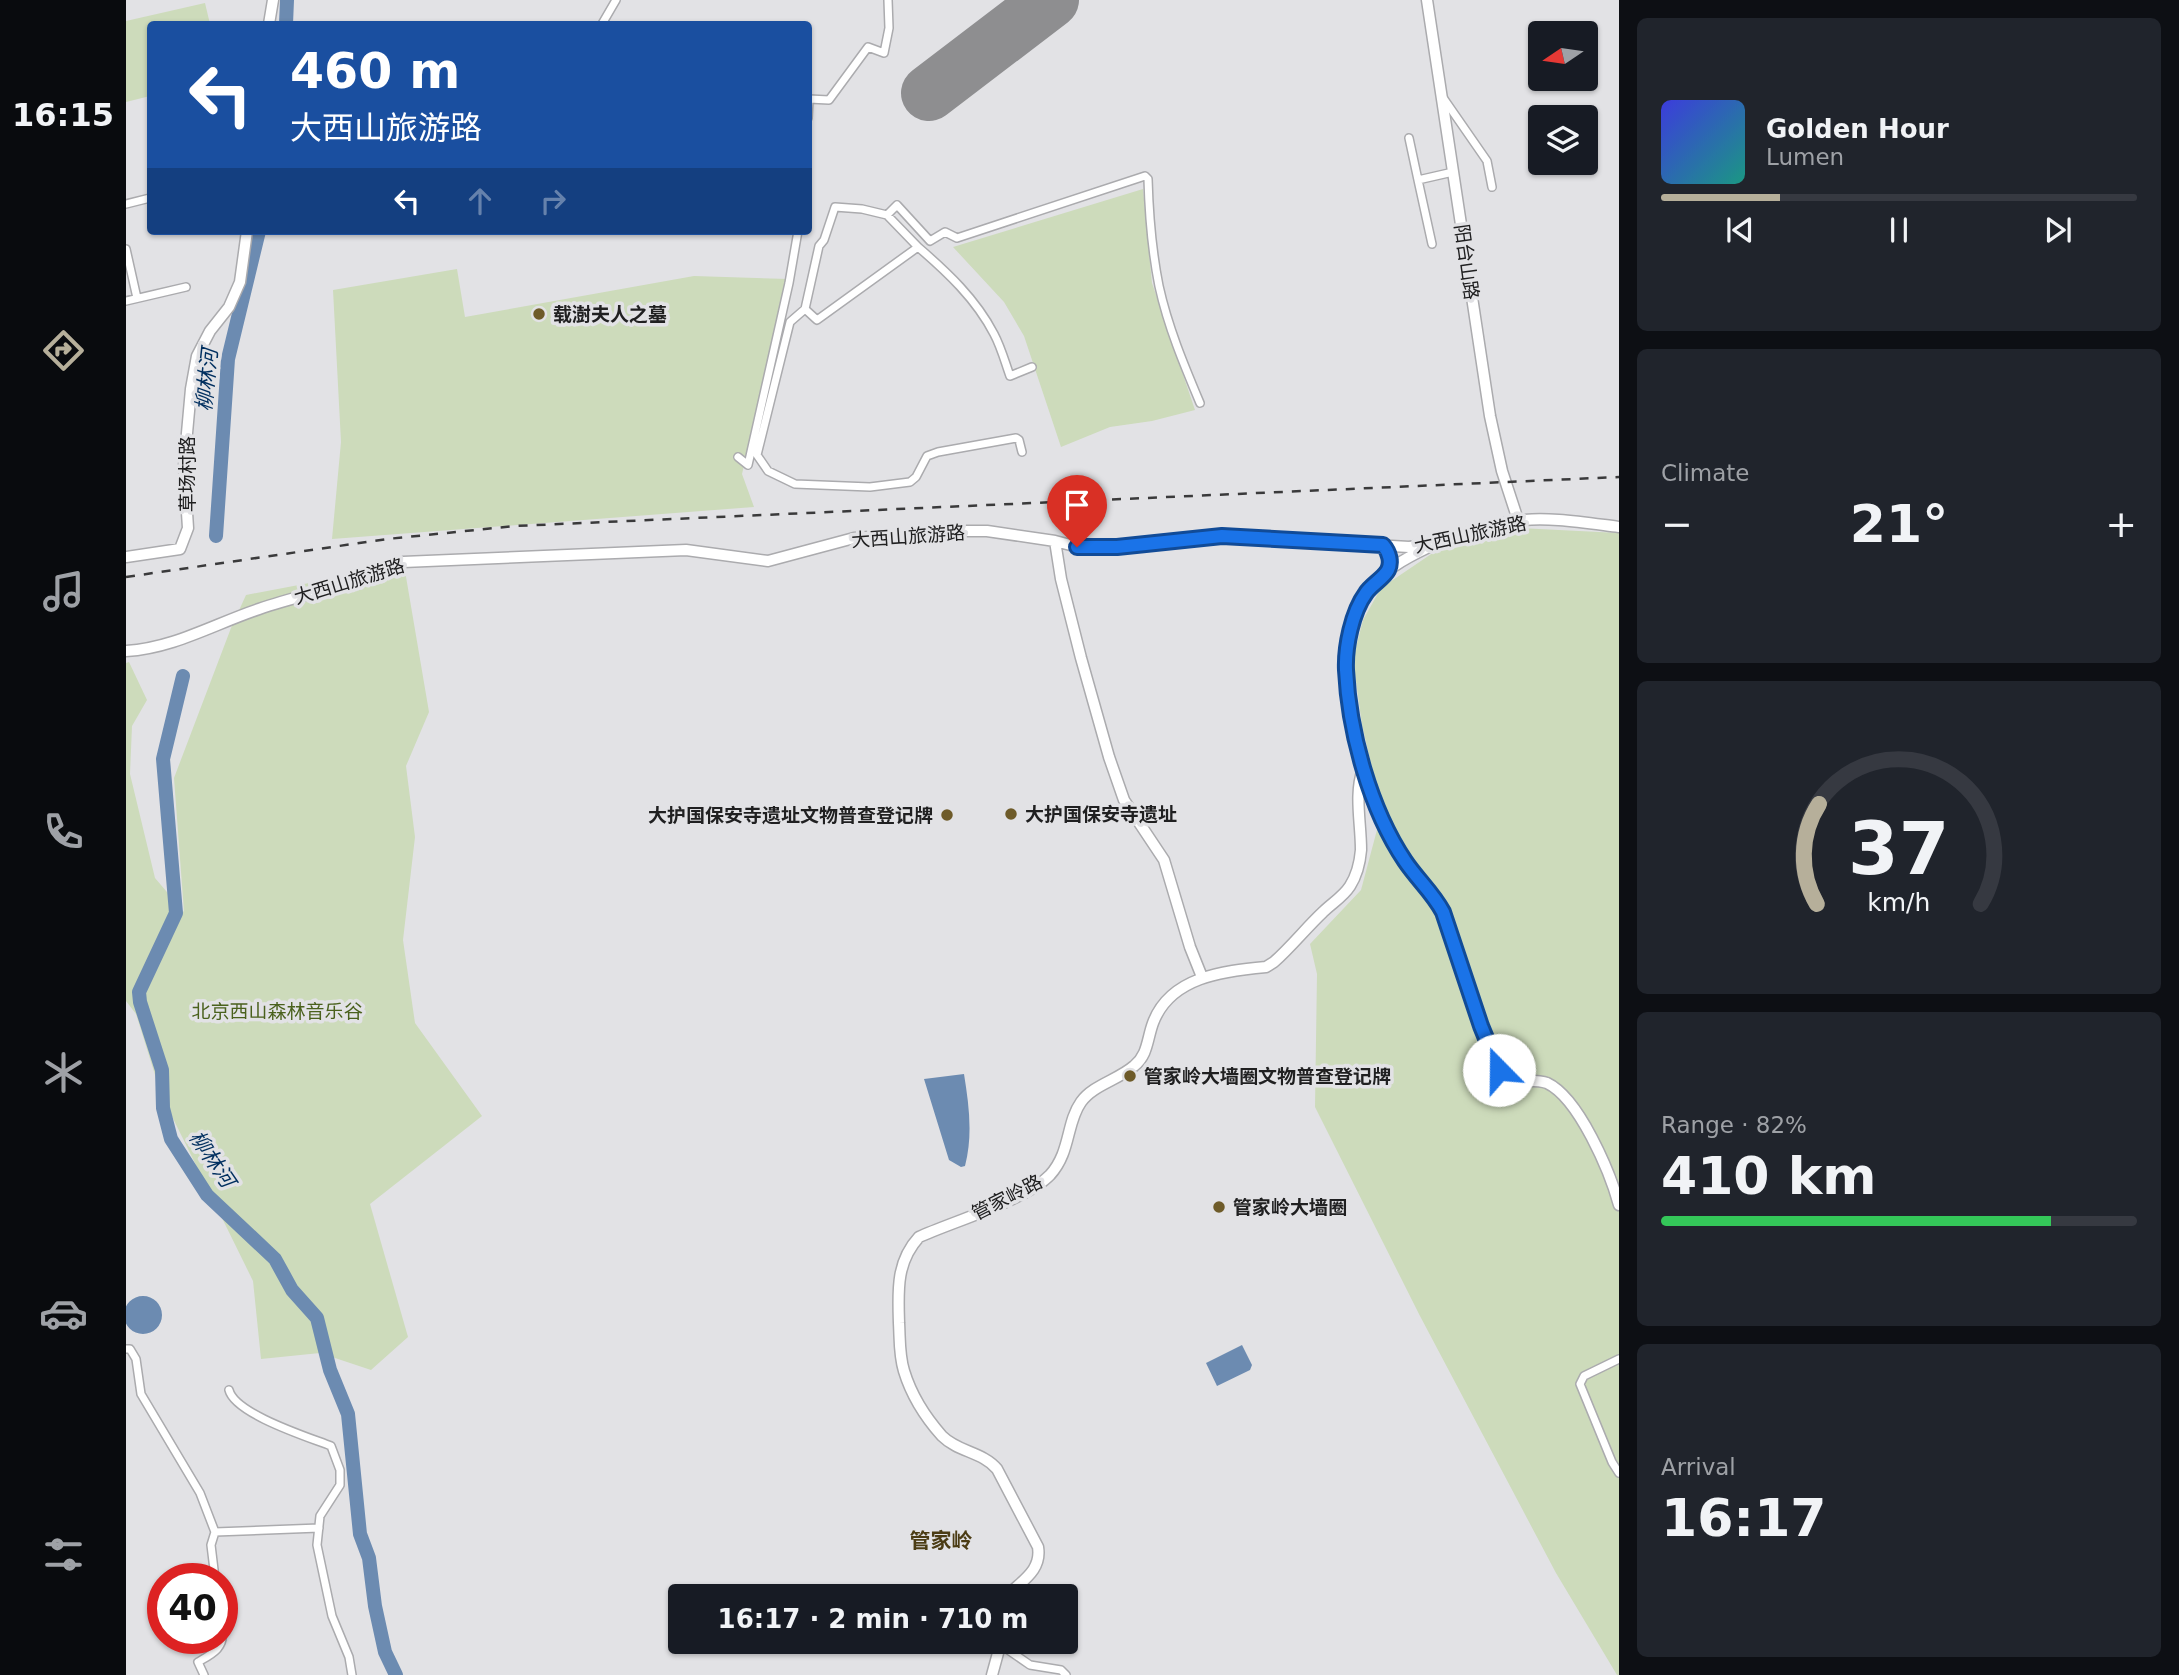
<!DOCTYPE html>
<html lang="en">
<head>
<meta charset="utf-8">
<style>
  body { margin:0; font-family:"DejaVu Sans","Noto Sans SC",sans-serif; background:#20242c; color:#f1f3f6; height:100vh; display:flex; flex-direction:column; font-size:26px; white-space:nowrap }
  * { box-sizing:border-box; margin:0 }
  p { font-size:23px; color:#9ea1a6 }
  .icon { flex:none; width:38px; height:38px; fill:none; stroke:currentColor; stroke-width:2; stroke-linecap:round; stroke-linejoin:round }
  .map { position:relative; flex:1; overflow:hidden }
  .side { display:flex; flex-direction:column; gap:18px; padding:18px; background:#0d0f14; width:560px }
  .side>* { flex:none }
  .banner { position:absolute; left:21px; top:21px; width:665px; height:214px; border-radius:7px; box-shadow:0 2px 5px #0004; background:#1a4fa0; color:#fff; overflow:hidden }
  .needle { width:46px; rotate:257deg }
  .fabs { position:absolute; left:1402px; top:21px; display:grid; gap:14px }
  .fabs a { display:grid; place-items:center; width:70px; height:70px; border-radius:7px; background:#171b24; box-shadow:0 2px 5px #0004; font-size:35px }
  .speed { position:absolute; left:21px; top:1563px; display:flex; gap:14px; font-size:35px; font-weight:700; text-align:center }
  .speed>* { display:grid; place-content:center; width:91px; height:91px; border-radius:50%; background:#171b24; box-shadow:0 2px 5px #0004; line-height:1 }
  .speed .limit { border:10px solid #d22; background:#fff; color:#111 }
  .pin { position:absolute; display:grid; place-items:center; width:60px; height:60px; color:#fff; margin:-72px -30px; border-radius:50% 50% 50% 0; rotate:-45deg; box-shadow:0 0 7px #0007 }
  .pin .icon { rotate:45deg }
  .me { position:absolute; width:77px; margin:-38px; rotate:338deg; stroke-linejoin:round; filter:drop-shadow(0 0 5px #0008) }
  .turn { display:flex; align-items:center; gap:24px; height:147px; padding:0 28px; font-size:32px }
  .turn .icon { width:91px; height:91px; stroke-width:2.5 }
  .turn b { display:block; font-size:49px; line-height:60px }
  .lanes { display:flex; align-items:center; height:66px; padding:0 28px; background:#0003; justify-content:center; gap:35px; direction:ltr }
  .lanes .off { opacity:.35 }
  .big { font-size:52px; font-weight:600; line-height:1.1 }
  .side .tile { flex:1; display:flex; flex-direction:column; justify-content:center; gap:10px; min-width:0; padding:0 24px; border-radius:10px; background:#20242c }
  .side .dial { align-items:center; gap:0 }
  .dial svg { height:182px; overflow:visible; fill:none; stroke:#363941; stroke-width:7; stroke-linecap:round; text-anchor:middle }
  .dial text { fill:#f1f3f6; stroke:none }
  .song { display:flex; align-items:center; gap:21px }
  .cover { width:84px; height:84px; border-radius:10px; background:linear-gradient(135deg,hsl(240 70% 55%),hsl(170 70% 35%)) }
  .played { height:7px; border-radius:4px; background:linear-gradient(90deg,#b6af9a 25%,#363941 25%) }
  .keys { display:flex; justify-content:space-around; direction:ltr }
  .heat { display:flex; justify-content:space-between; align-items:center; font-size:38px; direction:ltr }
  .charge { height:10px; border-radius:5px; background:linear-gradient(90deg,#34c759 82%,#363941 0) }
  .trip { position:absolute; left:542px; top:1584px; width:410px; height:70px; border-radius:7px; background:#171b24; box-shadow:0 2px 5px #0004; font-weight:600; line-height:70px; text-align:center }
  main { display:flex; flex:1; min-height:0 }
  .menu { display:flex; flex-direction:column; width:126px; justify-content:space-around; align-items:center; background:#090b0e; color:#9ea1a6 }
  .menu .icon { width:49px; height:49px }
  .menu .active { color:#b6af9a }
  .menu b { font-size:32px; color:#f1f3f6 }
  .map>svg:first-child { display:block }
  .green { fill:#cddbbb }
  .water { fill:#6c8bb1 }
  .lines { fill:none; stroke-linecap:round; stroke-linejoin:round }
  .river { stroke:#6c8bb1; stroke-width:14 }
  .runway { stroke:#8e8e90; stroke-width:56 }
  .street-casing { stroke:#ababae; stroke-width:10 }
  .secondary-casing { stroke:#ababae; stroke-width:13 }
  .street { stroke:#fff; stroke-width:7 }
  .secondary { stroke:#fff; stroke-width:10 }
  .rail { stroke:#3a3a3b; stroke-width:2.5; stroke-dasharray:9 9; stroke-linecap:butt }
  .route-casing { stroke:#114b97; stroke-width:18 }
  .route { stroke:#1a73e8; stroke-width:12 }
  .poi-dot { fill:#6e5b29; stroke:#e2e2e5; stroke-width:2.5 }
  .labels { text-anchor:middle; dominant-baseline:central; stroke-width:7; stroke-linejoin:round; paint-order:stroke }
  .street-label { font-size:19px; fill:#202021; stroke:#e2e2e5 }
  .poi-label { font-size:19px; font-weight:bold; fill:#202021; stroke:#e2e2e5; text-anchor:start }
  .park-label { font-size:19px; fill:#4a611d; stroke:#e2e2e5 }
  .water-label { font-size:21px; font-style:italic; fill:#002f5f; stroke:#e2e2e5 }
  .neighbourhood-label { font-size:21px; font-weight:bold; fill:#4b3c14; stroke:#e2e2e5 }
</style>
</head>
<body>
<main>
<nav class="menu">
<b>16:15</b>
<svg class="icon active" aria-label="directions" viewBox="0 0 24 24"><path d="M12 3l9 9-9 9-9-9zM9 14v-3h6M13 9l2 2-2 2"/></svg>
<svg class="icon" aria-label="music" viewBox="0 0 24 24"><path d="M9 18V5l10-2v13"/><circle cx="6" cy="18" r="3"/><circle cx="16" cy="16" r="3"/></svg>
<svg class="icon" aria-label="phone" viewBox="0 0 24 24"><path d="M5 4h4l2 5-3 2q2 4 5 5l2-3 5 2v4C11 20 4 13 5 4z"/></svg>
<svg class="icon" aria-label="climate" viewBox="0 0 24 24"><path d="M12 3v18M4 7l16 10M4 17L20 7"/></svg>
<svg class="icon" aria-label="car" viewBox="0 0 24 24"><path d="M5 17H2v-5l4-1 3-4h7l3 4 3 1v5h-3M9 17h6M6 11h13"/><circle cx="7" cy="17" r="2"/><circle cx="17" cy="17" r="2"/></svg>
<svg class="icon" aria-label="filters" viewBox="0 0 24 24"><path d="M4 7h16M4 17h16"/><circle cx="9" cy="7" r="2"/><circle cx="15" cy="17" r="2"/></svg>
</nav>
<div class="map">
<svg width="1493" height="1675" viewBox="0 0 1493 1675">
  <rect width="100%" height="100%" fill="#e2e2e5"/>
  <path class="green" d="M79,3l5,21h-60v72l-24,6v-81z
    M1017,189l9,94 43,127 -43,11 -42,6 -49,20 -37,-111 -20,-34 -51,-55z
    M331,269l8,48 229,-41 94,3 -46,195 12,33 -422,32 9,-97 -8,-152z
    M1395,528l98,5v1142h-2l-61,-102 -136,-257 -105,-209 2,-133 -7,-30 51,-54 21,-79 -20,-86 -9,-66 10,-39 18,-32 68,-46z
    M278,565l25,147 -23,54 9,71 -12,103 12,83 67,93 -112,88 38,133 -37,33 -51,-17 -59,6 -8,-78 -92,-187 -25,-80 -10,-13v-338l3,-1 18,38 -15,26 -2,48 25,104 29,34 -10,-134 57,-150 15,-33z"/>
  <path class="water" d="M838,1074c5,31 9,61 1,92l-4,1 -12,-7 -25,-81z
    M-2 1315a19 19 0 1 1 38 0a19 19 0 1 1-38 0Z
    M1116,1345l10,20 -2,5 -33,16 -11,-23z"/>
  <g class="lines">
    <path class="river" d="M160,24l1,-24
      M90,536l12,-177 31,-128
      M57,676l-20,83 13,154 -37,79 1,10 22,68 1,38 8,31 36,56 68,64 17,31 25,28 13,52 18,44 12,120 9,24 6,48 10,46 11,23"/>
    <path class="runway" d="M803,93l122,-93"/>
    <defs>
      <path id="street" d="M476,24l14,-24
        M1318,99l43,62 5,26
        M682,118l1,-19 20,1 39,-53 16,6 5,-25 -1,-28
        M1283,138l9,42
        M0,204l24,-6
        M761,215l31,32 -101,73 -12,-11 14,-63 5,-6 11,-33 27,2 25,6 10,-10 33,36 15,-9 12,6 188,-62 3,3c1,36 4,72 11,107 9,41 25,79 41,117
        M1306,244l-14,-64 35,-8
        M792,247c29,25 58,52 76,87 7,13 11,28 16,42l22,-9
        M0,249l11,49
        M0,301l60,-14
        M679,309l-15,13 -33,133 11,16 27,13 75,3 40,-5 6,-5 11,-21 11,-4 78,-14 3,2 3,12
        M612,457l10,8 41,-182 9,-52
        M0,1349h4l6,10 5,35 59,99 15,39 -4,13 4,33
        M1493,1359l-35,17 -4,8 32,78 7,11
        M103,1390c6,24 79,47 102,56l9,24v15l-20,31 -3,29 15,71 17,41 3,18
        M89,1532l104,-4
        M875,1645l29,20 31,5 5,5
        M78,1675l-6,-13c14,-8 27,-14 24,-32"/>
      <path id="secondary" d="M1301,0l63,416 12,55 16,49
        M143,24l4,-24
        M929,541l6,38 20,79 28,99 15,43 40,60 26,87 12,30
        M1257,545l6,9 -1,17
        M1303,547c-23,11 -49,25 -64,46 -38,57 -6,185 24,241 15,29 39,50 54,78 15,44 28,89 45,132 4,10 7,22 13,29 12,13 31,4 46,10 32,15 63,89 72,122
        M0,557l54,-8 8,-21 -4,-62 7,-77 6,-33 13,-25 19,-24 11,-25 7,-51
        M0,651c48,-3 88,-27 133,-42 48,-17 98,-23 144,-47l283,-12 82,11 86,-23 110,-7h23l68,10 23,6h39l105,-11 187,11c37,-5 70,-20 106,-26 32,-5 72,2 104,6
        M881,1596c14,-15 35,-25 31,-49l-41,-78c-14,-17 -39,-17 -55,-33 -16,-18 -31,-42 -38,-65 -5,-16 -4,-31 -5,-48 -1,-32 -3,-61 20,-86 33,-15 107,-37 131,-62 21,-23 16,-52 31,-73 12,-17 37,-22 53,-36 14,-11 13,-27 19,-43 17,-46 70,-52 113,-56l8,-5c17,-15 32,-34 49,-50 9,-9 20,-15 27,-26 7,-11 10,-24 11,-36 0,-28 -7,-55 2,-81
        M866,1675l9,-33"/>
    </defs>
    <use href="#street" class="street-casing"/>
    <use href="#secondary" class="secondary-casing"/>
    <use href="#street" class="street"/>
    <use href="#secondary" class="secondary"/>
    <path class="rail" d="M0,577l261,-38 128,-13 1104,-49"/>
  </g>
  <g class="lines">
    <defs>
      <path id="route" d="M951,547h40l105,-11 161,9c6,7 9,17 5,25 -4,8 -17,15 -22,23 -14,19 -21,54 -20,77 3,62 24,139 59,191 12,18 28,32 38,51l38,114 18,44"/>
    </defs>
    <use href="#route" class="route-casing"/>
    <use href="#route" class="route"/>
  </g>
  <g class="poi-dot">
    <circle cx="413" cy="314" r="7"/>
    <circle cx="885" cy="814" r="7"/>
    <circle cx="821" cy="815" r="7"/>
    <circle cx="1004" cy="1076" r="7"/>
    <circle cx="1093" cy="1207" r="7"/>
  </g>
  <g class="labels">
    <g class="street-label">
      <text transform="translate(1341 262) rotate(82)">阳台山路</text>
      <text transform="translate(61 474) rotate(-90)">草场村路</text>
      <text transform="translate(1344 534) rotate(-12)">大西山旅游路</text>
      <text transform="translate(782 536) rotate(-4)">大西山旅游路</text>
      <text transform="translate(223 581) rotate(-17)">大西山旅游路</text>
      <text transform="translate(881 1197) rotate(-27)">管家岭路</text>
    </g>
    <g class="poi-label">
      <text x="427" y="314">载澍夫人之墓</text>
      <text x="899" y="814">大护国保安寺遗址</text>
      <text x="807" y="815" text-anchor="end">大护国保安寺遗址文物普查登记牌</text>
      <text x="1018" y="1076">管家岭大墙圈文物普查登记牌</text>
      <text x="1107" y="1207">管家岭大墙圈</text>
    </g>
    <g class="park-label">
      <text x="151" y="1011">北京西山森林音乐谷</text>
    </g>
    <g class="water-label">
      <text transform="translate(81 380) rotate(-84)">柳林河</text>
      <text transform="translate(86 1159) rotate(56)">柳林河</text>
    </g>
    <g class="neighbourhood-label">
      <text x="815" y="1541">管家岭</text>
    </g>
  </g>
</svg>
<div class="fabs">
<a><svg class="needle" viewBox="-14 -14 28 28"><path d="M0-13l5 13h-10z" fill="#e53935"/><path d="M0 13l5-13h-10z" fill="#9ea1a6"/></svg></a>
<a><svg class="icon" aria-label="layers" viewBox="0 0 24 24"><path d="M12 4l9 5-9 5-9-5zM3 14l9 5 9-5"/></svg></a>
</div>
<div class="speed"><div class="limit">40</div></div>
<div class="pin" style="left:951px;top:547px;background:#d93025"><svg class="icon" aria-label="arrive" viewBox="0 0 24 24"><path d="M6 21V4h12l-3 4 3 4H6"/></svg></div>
<svg class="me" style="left:1373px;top:1070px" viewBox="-20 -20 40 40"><circle r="19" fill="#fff"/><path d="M0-13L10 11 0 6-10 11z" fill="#1a73e8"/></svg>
<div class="trip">16:17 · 2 min · 710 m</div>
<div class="banner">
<div class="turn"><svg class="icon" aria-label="left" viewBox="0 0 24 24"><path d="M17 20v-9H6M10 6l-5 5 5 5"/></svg><div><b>460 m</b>大西山旅游路</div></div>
<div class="lanes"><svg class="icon" aria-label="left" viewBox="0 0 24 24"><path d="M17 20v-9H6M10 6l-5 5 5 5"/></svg><svg class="icon off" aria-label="ahead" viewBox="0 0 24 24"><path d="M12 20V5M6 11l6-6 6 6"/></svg><svg class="icon off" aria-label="right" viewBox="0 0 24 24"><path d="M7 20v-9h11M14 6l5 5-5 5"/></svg></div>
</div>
</div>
<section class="side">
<div class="tile">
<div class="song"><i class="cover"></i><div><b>Golden Hour</b><p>Lumen</p></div></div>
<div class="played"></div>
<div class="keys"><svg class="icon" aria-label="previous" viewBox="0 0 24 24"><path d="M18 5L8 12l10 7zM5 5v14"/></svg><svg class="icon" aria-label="pause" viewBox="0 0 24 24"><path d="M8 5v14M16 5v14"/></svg><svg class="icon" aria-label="next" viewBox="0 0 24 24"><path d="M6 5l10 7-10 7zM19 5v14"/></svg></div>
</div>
<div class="tile"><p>Climate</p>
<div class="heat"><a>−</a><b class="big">21°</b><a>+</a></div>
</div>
<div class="tile dial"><svg viewBox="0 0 100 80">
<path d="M14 69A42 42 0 1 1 86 69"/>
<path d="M14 69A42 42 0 0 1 15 25" stroke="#b6af9a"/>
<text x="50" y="56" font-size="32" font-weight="700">37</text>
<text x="50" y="72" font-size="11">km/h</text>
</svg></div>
<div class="tile"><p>Range · 82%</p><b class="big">410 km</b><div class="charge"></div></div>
<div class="tile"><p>Arrival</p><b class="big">16:17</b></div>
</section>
</main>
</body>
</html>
